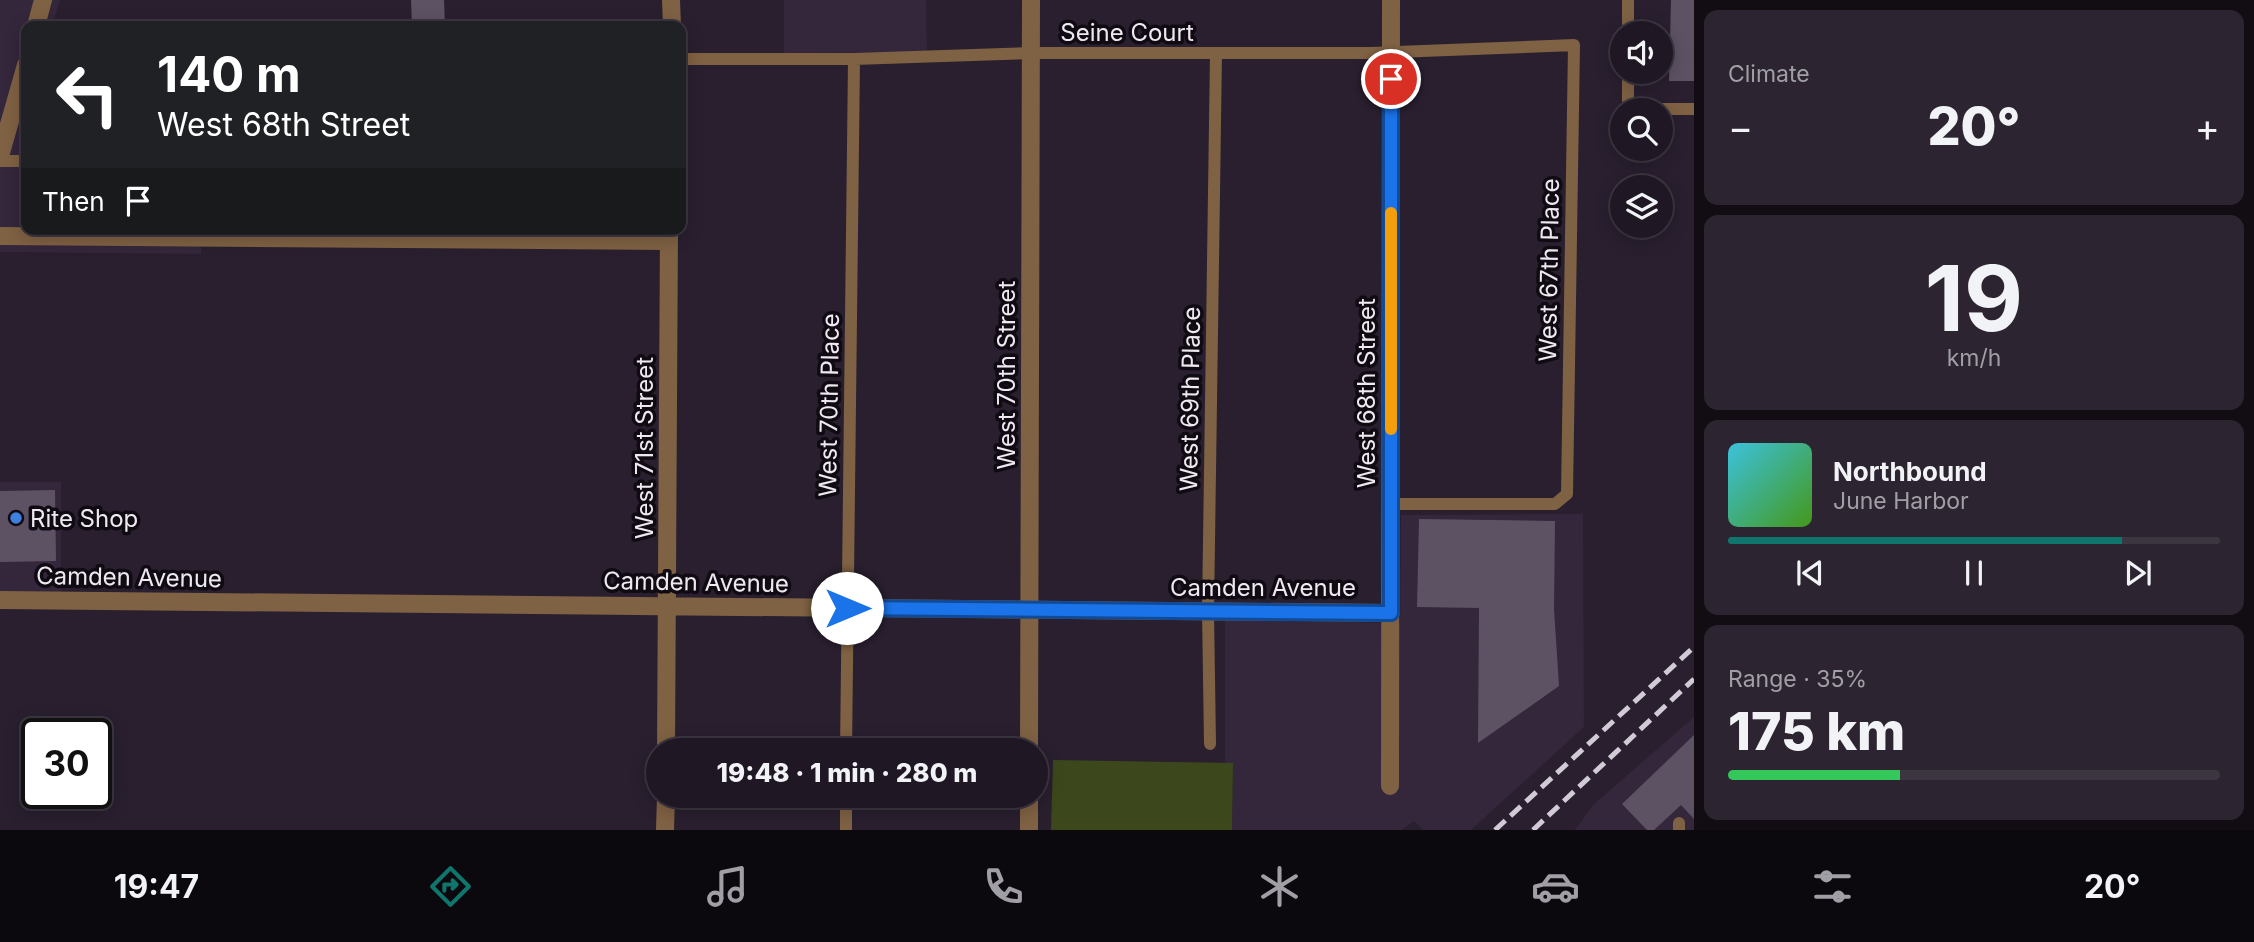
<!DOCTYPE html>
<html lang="en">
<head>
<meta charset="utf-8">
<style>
  body { margin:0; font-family:Inter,sans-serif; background:#2c2430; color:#f1f3f6; height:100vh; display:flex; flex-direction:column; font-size:26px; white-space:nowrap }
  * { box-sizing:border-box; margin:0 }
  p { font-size:23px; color:#a19fa6 }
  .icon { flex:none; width:38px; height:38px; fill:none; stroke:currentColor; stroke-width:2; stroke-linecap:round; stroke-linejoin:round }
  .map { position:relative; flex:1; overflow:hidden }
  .sheet { display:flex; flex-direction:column; gap:10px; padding:10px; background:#110d13; width:560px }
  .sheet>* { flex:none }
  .hud { position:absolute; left:21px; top:21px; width:665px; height:214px; border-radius:14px; box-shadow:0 4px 18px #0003,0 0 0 2px #3c3641; background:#202124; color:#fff; overflow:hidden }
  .controls { position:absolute; left:1610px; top:21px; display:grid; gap:14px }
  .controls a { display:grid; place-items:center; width:63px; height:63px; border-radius:50%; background:#1f1723; box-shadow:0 4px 18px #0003,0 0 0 2px #3c3641; font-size:35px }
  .speed { position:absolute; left:21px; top:718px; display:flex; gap:14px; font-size:35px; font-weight:700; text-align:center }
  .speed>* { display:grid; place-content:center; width:91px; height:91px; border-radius:50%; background:#1f1723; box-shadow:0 4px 18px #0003,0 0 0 2px #3c3641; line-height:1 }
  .speed .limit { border:4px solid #111; border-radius:10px; background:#fff; color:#111 }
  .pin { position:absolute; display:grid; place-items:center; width:60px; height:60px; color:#fff; margin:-30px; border:4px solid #fff; border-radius:50%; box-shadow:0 2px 7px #0007 }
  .me { position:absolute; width:77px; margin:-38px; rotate:90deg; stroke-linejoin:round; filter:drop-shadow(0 0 5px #0008) }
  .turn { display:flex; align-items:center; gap:24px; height:147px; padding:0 21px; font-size:32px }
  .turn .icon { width:91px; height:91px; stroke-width:2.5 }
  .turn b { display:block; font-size:49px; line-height:60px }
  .then { display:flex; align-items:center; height:66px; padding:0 21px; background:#0003; gap:14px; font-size:26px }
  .big { font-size:52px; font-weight:800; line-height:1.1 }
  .sheet .widget { flex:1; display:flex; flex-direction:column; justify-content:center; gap:10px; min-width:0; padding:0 24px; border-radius:14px; background:#2c2430 }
  .sheet .dial { align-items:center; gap:0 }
  .dial b { font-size:91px; line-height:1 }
  .song { display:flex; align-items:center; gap:21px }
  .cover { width:84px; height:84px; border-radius:10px; background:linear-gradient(135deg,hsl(190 70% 55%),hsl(100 70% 35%)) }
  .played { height:7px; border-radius:4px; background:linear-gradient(90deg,#0f766e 80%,#3c3641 80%) }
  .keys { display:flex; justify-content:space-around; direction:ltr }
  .heat { display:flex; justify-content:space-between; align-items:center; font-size:38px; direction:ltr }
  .charge { height:10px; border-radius:5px; background:linear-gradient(90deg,#34c759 35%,#3c3641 0) }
  .trip { position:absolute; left:646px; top:738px; width:402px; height:70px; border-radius:35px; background:#1f1723; box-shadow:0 4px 18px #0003,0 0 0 2px #3c3641; font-weight:800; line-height:70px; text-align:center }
  .tabs { display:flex; height:112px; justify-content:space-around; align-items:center; background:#0c090e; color:#a19fa6 }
  .tabs .icon { width:49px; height:49px }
  .tabs .on { color:#0f766e }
  .tabs b { font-size:32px; color:#f1f3f6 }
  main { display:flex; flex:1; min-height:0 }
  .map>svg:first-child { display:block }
  .built { fill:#34263b }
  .green { fill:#3c481b }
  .building { fill:#5d5264 }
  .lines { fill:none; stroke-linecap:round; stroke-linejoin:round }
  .service { stroke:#7f6143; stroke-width:12 }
  .minor { stroke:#7f6143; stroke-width:18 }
  .tertiary { stroke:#7f6143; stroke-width:18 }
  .rail { stroke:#d1cbd6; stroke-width:5; stroke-dasharray:14 7; stroke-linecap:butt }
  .route-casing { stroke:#114b97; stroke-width:18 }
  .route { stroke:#1a73e8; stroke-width:12 }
  .slow { stroke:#f59e0b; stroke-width:12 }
  .shop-dot { fill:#3f7fe0; stroke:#100b12; stroke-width:2.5 }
  .labels { text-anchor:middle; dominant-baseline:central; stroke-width:7; stroke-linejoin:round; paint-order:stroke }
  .street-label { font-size:24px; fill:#eee8f2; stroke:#100b12 }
  .poi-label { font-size:24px; fill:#eee8f2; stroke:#100b12; text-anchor:start }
</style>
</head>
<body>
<main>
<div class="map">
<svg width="1694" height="830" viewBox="0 0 1694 830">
  <rect width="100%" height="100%" fill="#291f2f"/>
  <path class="built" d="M0,0h60l-8,26h-26v203h175v25l-201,-2z
    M784,0h142l1,52 -143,1z
    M0,482h61v112l-61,-1z
    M1583,514l1,213 -113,103h-48l-9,-9 -12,9h-170l1,-67h-8v-143l175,3 1,-108z
    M1694,717v113h-119l18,-25z"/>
  <path class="green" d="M1053,760l180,3 -1,67h-181z"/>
  <path class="building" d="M411,0h33l1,26h-33z
    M1671,0h23v81h-25z
    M55,490l1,71 -56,1v-71z
    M1419,519l136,2 -1,88 5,77 -81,57 1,-135 -62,-1z
    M1694,735v84l-13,-14 -27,25h-7l-25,-26z"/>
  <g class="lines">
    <path class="service" d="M1628,33v-33
      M681,59h173l178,-6h339l203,-8 -7,449 -12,10h-165
      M1628,72v37h66
      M0,161h26
      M1210,744l-2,-133 8,-558
      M846,751l8,-692
      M846,830v-34
      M1679,830v-7"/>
    <path class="minor" d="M671,0l1,26
      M0,236l669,5
      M0,600l1391,13
      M666,751l3,-522
      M1029,751l2,-751
      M1390,786l1,-786
      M665,830l1,-34
      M1029,830v-34"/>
    <path class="tertiary" d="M36,26l7,-26
      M0,156l26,-91"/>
    <path class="rail" d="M1495,830l199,-183
      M1533,830l161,-151"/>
  </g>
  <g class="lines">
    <defs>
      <path id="route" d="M847,608l544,5v-534"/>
    </defs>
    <use href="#route" class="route-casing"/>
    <use href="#route" class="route"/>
    <path class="slow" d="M1391,429v-216"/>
  </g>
  <circle class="shop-dot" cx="16" cy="518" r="7"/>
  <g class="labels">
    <g class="street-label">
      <text x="1127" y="32">Seine Court</text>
      <text transform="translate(1549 270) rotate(-89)">West 67th Place</text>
      <text transform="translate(1006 375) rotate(-90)">West 70th Street</text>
      <text transform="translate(1366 393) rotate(-90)">West 68th Street</text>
      <text transform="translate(1190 399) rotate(-89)">West 69th Place</text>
      <text transform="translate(829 405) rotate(-89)">West 70th Place</text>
      <text transform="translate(644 448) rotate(-90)">West 71st Street</text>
      <text transform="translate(129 577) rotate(1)">Camden Avenue</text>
      <text transform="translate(696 582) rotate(1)">Camden Avenue</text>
      <text x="1263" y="587">Camden Avenue</text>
    </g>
    <g class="poi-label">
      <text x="30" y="518">Rite Shop</text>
    </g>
  </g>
</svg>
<div class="controls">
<a><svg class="icon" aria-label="sound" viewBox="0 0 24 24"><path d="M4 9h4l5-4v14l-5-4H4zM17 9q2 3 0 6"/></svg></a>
<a><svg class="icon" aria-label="search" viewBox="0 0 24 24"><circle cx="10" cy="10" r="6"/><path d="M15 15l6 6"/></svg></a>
<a><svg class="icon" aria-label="layers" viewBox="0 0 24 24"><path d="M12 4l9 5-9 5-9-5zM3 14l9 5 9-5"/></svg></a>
</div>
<div class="speed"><div class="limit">30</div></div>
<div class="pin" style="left:1391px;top:79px;background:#d93025"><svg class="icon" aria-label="arrive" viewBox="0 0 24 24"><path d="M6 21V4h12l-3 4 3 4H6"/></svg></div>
<svg class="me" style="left:847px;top:608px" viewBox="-20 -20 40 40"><circle r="19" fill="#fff"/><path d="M0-13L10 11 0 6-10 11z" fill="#1a73e8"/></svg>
<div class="trip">19:48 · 1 min · 280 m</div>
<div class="hud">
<div class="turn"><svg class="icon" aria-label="left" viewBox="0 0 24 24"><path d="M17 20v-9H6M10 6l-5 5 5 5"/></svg><div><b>140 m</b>West 68th Street</div></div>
<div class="then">Then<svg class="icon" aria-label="arrive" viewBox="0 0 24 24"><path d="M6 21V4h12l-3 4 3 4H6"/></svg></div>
</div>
</div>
<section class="sheet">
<div class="widget"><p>Climate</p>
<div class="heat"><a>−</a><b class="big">20°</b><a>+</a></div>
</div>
<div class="widget dial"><b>19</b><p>km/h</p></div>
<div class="widget">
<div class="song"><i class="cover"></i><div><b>Northbound</b><p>June Harbor</p></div></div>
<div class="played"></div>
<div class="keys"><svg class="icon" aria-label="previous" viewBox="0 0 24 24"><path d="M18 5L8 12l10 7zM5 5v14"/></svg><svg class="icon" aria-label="pause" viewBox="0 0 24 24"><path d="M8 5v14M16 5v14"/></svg><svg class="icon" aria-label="next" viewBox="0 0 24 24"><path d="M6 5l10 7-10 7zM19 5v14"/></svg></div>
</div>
<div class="widget"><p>Range · 35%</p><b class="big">175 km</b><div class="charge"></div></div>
</section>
</main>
<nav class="tabs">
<b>19:47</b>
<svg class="icon on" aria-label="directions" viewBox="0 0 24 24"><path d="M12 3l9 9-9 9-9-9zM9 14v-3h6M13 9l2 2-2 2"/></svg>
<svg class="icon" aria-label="music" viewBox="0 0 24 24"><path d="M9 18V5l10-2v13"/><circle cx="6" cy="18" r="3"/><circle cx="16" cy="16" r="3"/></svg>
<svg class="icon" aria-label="phone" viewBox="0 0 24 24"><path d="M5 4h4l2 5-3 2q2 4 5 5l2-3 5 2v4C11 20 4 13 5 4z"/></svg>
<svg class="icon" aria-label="climate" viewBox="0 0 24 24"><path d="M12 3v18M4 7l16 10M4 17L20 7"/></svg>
<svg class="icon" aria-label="car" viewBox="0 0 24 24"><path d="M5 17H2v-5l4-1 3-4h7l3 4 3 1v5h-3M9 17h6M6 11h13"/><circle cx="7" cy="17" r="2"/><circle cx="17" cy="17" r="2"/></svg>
<svg class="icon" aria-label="filters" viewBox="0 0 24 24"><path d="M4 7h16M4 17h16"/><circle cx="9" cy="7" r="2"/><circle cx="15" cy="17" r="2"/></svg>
<b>20°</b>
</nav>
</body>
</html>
